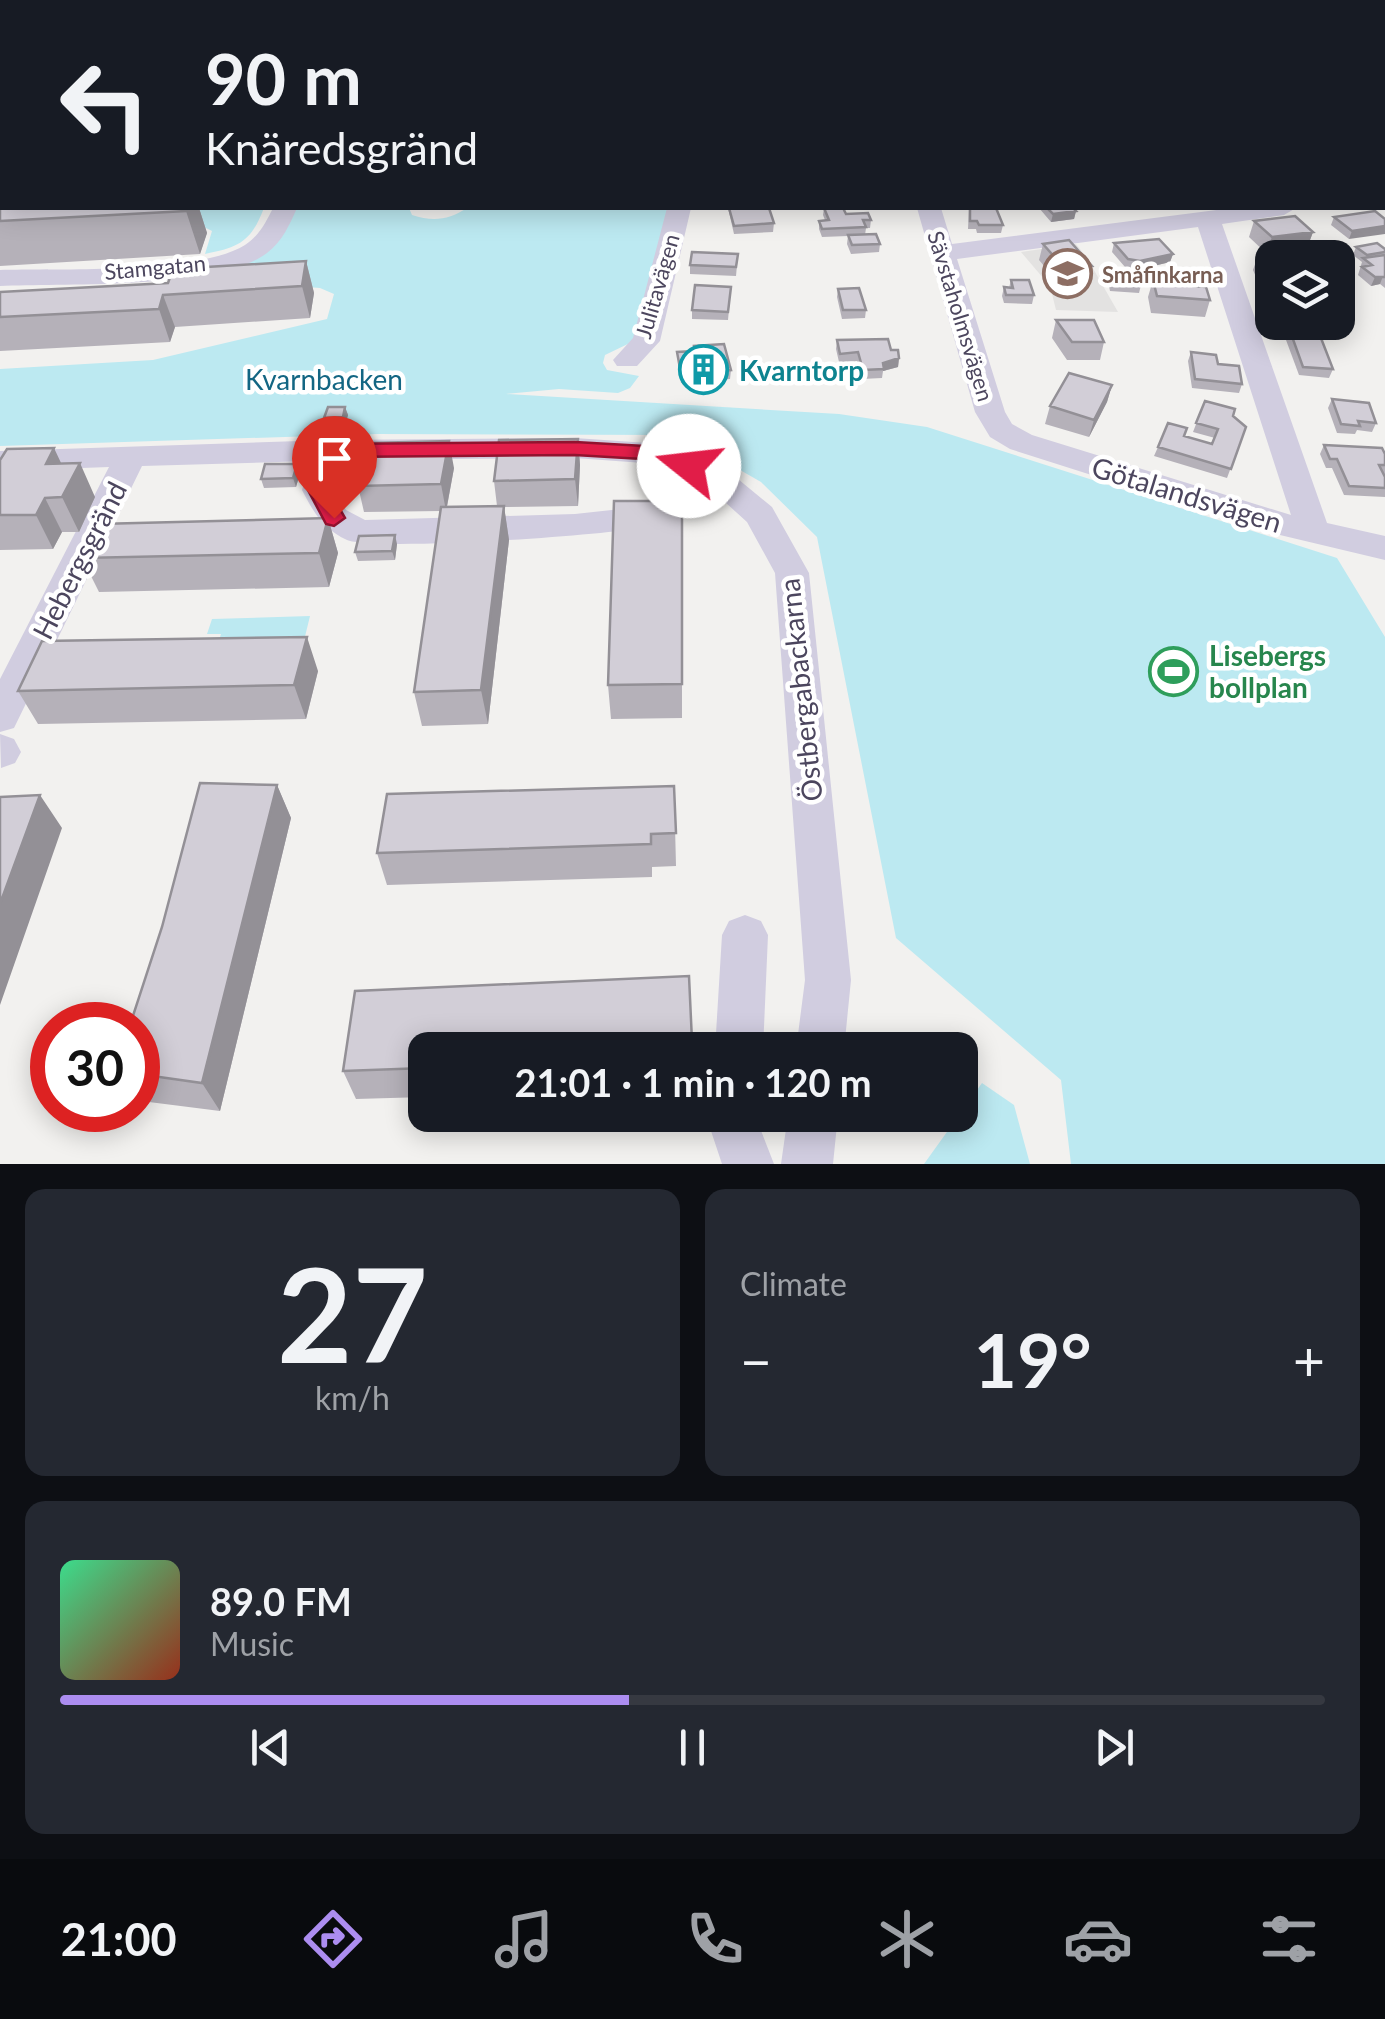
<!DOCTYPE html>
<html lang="en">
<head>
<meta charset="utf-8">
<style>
  body { margin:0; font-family:Lato,sans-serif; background:#242831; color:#f1f3f6; height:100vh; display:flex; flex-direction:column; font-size:38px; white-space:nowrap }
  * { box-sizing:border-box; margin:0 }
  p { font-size:32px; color:#9ea1a6 }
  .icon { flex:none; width:55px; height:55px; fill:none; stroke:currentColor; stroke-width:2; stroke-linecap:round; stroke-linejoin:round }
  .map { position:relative; height:1164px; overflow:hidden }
  .side { display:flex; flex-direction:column; gap:25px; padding:25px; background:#0d0f14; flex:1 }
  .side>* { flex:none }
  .banner { position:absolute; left:0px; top:0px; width:1385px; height:210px; box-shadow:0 5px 25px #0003; background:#171b24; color:#f1f3f6; overflow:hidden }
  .tools { position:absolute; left:1255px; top:240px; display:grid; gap:20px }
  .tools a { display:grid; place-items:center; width:100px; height:100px; border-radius:20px; background:#171b24; box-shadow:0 5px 25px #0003; font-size:50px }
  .speed { position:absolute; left:30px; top:1002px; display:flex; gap:20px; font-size:50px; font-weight:700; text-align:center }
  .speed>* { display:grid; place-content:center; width:130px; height:130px; border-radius:50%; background:#171b24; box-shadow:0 5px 25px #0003; line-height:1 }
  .speed .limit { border:15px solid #d22; background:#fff; color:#111 }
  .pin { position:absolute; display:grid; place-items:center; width:85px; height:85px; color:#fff; margin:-102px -42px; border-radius:50% 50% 50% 0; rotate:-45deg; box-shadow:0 0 10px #0007 }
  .pin .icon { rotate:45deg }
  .me { position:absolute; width:110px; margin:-55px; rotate:286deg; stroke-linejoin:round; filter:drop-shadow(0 0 8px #0008) }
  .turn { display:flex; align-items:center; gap:35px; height:210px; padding:0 40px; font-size:45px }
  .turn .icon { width:130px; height:130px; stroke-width:2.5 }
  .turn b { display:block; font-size:70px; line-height:85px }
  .big { font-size:75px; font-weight:700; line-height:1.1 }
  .side .widget { flex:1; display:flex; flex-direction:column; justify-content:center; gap:15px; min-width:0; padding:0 35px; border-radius:20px; background:#242831 }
  .side .dial { align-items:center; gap:0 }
  .dial b { font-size:130px; line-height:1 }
  .song { display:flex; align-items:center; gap:30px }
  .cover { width:120px; height:120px; border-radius:15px; background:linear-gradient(135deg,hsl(150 70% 55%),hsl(10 70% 35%)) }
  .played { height:10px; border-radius:5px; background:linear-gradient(90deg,#ac8df0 45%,#363941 45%) }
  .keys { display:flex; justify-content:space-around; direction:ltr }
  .heat { display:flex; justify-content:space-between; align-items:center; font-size:55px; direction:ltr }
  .side .tiles { flex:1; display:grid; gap:25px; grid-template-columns:1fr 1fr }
  .widget:last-child { grid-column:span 2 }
  .trip { position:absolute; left:408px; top:1032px; width:570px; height:100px; border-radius:20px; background:#171b24; box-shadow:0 5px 25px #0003; font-weight:700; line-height:100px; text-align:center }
  .tab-bar { display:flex; height:160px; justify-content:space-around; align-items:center; background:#090b0e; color:#9ea1a6 }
  .tab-bar .icon { width:70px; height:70px }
  .tab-bar .active { color:#ac8df0 }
  .tab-bar b { font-size:45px; color:#f1f3f6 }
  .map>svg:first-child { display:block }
  .education { fill:#e3e2e1 }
  .green { fill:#bce9f1 }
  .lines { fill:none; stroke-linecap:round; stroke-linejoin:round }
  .minor { fill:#d1cde0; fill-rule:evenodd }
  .wall { fill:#b5b1b9 }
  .shaded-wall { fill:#939096 }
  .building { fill:#d2ced7; stroke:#939096; stroke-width:2.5 }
  .route { fill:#e11d48; stroke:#92132f; stroke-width:2.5 }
  .labels { text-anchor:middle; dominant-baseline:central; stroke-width:9; stroke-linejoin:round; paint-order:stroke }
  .far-street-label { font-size:22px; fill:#4c465e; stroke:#fff }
  .far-education-label { font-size:22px; font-weight:bold; fill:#785e54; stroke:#fff; text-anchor:start }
  .culture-label { font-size:28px; font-weight:bold; fill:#0d838f; stroke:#fff; text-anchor:start }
  .park-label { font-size:28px; fill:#136683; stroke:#fff }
  .street-label { font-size:28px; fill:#4c465e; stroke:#fff }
  .leisure-label { font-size:28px; font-weight:bold; fill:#27864d; stroke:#fff; text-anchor:start }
</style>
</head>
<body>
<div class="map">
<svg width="1385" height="1164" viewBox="0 0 1385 1164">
  <rect width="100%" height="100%" fill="#f2f1ef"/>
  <path class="education" d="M1076,244l11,14 31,54 -62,-2 -6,-24 -29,-34z"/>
  <path class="green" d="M0,0h294l-292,2v206h262c-13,33 -23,39 -59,46l7,-23 -8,-4 -204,12z
    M294,208h115l3,7c21,7 37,5 55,-7h203l-32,124 -6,10 -27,13 -2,8 4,7 32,6 -9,12 -12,5 -59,-4 -53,5 333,20 88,13 410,131 48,79v527h-314l-10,-84 -165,-142 -79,-401 -56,-55 -82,-47 -301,-1 -378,12v-77l153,-9 174,-41 7,-25 -14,-6 -89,-7c20,-25 52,-43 63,-73z
    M310,616l-9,37 -87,3 7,-22h-14l5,-15z
    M982,1083l32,22 16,59h-106z"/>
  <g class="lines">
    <path class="minor" d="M466,0h18l1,2h-18z
      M593,0h57l1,2h-57z
      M669,0h79l1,2h-81z
      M903,0h18l1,2h-18z
      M1049,0h18l1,2h-18z
      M1232,0h20l1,2h-20z
      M1382,57l3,1v13l-3,-1z
      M1382,186h3l-3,15z
      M273,208h24c-7,16 -15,34 -30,45 -49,37 -203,30 -267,33v-16c60,-2 196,5 245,-25 14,-9 21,-23 28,-37z
      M667,208h24l-31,133 -23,25h-20l-4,-6 20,-22z
      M917,208h24l11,36 280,-36h64l-12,7 -62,9 105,299 58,13v24l-105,-25 -270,-86 -20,-12 -15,-25zM1198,227l93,288 -259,-80 -20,-11 -7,-12 -48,-153z
      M575,438l87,6 65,26 45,37 37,66 42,407 -7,70h-48l9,-70 -30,-407 -28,-51 -42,-38 -48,-20 -82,-6 -232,2 -9,30 12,20 19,10 210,-6 55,-6 12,3 5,8 -5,8c-35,9 -268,24 -295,13 -24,-11 -33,-27 -45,-50l9,-29 -169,5 -128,262 -14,4v-53l109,-212 -109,4v-20l330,-11z
      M0,734l14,5 7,13 -6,11 -14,5z
      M745,915l16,6 7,14 -5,115h-48l7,-115 7,-14z
      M710,1115h50v13l14,36h-52l-12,-36z
      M788,1115h50l-5,49h-52z"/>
  </g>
  <path class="wall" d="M991,0h28l-1,2h-27z
    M1385,78v37l-3,-1v-35z
    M0,201l2,7h197l8,25 -7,21 -200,12z
    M728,208h41l5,15 -1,9 -39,2z
    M824,208l47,12 -1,8h-4l-1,7 15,9 -1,8 -28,2 -4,-10 1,-8 -26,1 -3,-8v-8l6,-1 -2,-5z
    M969,208l34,17 -2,8h-24l-1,-4h-8z
    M1039,208h34l3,3 -2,8 -23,3z
    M1375,211l-26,28 -18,-14 3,-8z
    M1254,221l59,11 -6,16 -41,5 -17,-16z
    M1114,243l59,11 -3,8 -33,8 -12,-3 -13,-15z
    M1043,244l45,39 -27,3 -22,-26z
    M1356,247l29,2v39l-5,-4 -9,2 -13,-11 4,-13 -9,-7z
    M1259,253l13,5v50l-3,-1 -16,-37z
    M738,254l-2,22 -46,-2v-9z
    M306,261l8,32 -4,25 -135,9 -5,15 -170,9v-59l168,-9z
    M1110,268l31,17 -2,8 -29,-2 -3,-15z
    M1172,276l21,10 17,14 -5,17 -54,-4 -3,-16 5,-17 18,1z
    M1011,280l23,15 -2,9 -28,-1 -2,-7 2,-9 5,1z
    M731,287l-3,33 -36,-1v-9z
    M838,289l28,21 -1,8 -23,1 -5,-22z
    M1056,320l48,22 -4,18h-33l-15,-22z
    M1290,331l43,38 -4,9 -30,-3 -13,-35z
    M837,340l54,10 8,8 -1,9 -15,4 -1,7 -20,1 -5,-18 -18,1 -3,-13z
    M694,346l37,24 -1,9 -49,4 -4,-31 17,-1z
    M1191,352l27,12 24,20 -3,9 -47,-5 -4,-27z
    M1112,385l-5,17 -18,35 -44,-13 5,-18z
    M1332,399l44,24 -4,9 -15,-2 -2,4 -18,-1 -9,-25z
    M1205,401l28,15 13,11 -19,51 -73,-22 4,-9 26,-11 28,8 3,-6 -22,-6z
    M345,407l3,8 -3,11 -18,1 -3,-9z
    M578,439l2,26 -2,41 -74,1 5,33 -21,184 -66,2 -8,-34 27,-181 -77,1 -6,-26 96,-18 -7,39 50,-1 -3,-25z
    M1324,445l61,9v20h-1l1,3v20l-41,-2 -12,-27h-6l-6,-14z
    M0,460l61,4 34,33 -16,35h-17l-9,17 -53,1z
    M297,464l3,9 -4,14 -32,1 -3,-9z
    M682,501v217l-71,1 -3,-34z
    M328,518l10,35 -9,34 -230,5 -17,-34z
    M397,544l-2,16 -37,1 -3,-9z
    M318,671l-12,48 -268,5 -20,-33z
    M277,785l14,33 -71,293 -71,-9 -11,-16v-61z
    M674,786l2,80 -24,1v10l-265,8 -10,-32z
    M689,976l3,74h-267v47l-69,2 -13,-28z"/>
  <path class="shaded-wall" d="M327,0h17l-1,2h-17z
    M1128,0l-1,2h-19v-1z
    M1332,0h20l-1,2h-20z
    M187,208h12l8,25 -7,21 -14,-43z
    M1076,211l-2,8 -23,3 2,-8z
    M1385,226v8l-36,5 3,-8z
    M1313,232l-6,16 -41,5 6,-16z
    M1173,254l-3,8 -33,8 3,-9z
    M306,261l8,32 -4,25 -8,-32z
    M1092,266l-4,17 -27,3 4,-17z
    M1383,276l-3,8 -9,2 4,-9z
    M163,295l12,32 -5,15 -11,-33z
    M899,358l-1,9 -15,4v-8z
    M1112,385l-5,17 -18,35 5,-17z
    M345,407l3,8 -3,11 -2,-9z
    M578,439l2,26 -2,41 -3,-27z
    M449,441l5,27 -8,43 -5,-27z
    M54,448l16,34 -24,-18z
    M80,463l15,34 -16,35 -17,-35z
    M297,464l3,9 -4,14 -3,-9z
    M45,498l17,34 -9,17 -17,-34z
    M504,506l5,34 -21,184 -7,-34z
    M328,518l10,35 -9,34 -10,-34z
    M395,535l2,9 -2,16 -3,-9z
    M307,637l11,34 -12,48 -12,-34z
    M277,785l14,33 -71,293 -18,-28z
    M40,795l22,33 -62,177v-101z"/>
  <path class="building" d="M294,0h33l-1,2h-34z
    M407,0h34l-1,2h-34z
    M511,0h32l-2,2z
    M573,0h33l-2,2h-49l1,-1z
    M806,0h32l1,1 -32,1z
    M928,0h25l1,2h-25z
    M1205,0l3,2h-25z
    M1266,0h23l1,1 -20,1z
    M1385,78v19l-3,-1v-17z
    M2,200v8h185l-1,3 -186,10v-20z
    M729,208h40l5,15 -40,3z
    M824,208h19l3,6 22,-1 3,7h-8l3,7 -44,2 -3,-8 10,-1z
    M970,208h26l7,17h-24l-2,-4h-7z
    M1047,208h26l3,3 -23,3z
    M1375,211l10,8v7l-33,5 -18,-14z
    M1295,216l18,16 -41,5 -18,-16z
    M876,234l4,10 -28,1 -4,-10z
    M1159,239l14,15 -33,7 -12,-2 -14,-16z
    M1069,240l23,26 -27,3 -22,-25z
    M1377,243l8,6v3l-18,3 -11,-8z
    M692,252l46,2 -2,13 -46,-2z
    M1259,253l40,2 1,3h-28v22h-2z
    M1385,255v22h-10l-13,-10 10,-2 -9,-7z
    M306,261l-4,25 -139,9 -4,14 -159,8v-25l168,-9 5,-14z
    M1110,268l28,2 3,15 -29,-2z
    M1172,276l18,1 3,9 13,1 4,13 -53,-4 -4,-16 21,1z
    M1011,280h18l5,15h-28l-2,-8 9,1z
    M695,285l36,2 -3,25 -36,-2z
    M859,288l7,22h-23l-5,-21z
    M1056,320h38l10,22h-32z
    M1290,331l29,2 14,36 -30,-2z
    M888,339l3,11h7l1,8 -16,5 1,6 -21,1 -5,-18 -18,2 -3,-14z
    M724,344l7,26 -50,4 -4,-22 18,-1 -1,-5z
    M1191,352l25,3 2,9 21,2 3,18 -47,-5z
    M1069,373l43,12 -18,35 -44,-14z
    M1332,399l37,4 7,20 -18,-2 2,5 -19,-2z
    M1205,401l30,8 -2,7 13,11 -15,42 -73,-22 10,-24 19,5 -3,8 28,8 6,-15 -22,-6z
    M328,407h17l-2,10 -19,1z
    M578,439l-3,40 -81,2 5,-41z
    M449,441l-8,43 -83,2 11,-43z
    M1324,445l58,3 3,6v11h-6l6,12v11l-36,-2 -12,-27h-7z
    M54,448l-8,16 34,-1 -18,34 -17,1 -9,17h-36v-55l7,-11z
    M265,464h32l-4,14 -32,1z
    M614,501h68v183l-74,1z
    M504,506l-23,184 -67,2 27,-185z
    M328,518l-9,35 -237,5 16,-34z
    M395,535l-3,16 -37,1 4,-16z
    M307,637l-13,48 -276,6 24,-50z
    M200,783l77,2 -75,298 -64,-9v-49h-8l32,-98z
    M674,786l2,47 -25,1v10l-274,9 10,-59z
    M40,795l-40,109v-107z
    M689,976l3,65 -45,2v7h-222v18l-82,3 12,-80z"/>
  <path class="route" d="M575,442l87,5 38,19 -11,6 -30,-12 -84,-5 -237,2 -9,33 16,28 -11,8 -8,-2 -18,-34 12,-40 10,-6z"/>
  <defs>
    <symbol id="school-ring" viewBox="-11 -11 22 22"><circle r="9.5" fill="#fff" stroke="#8d6e63" stroke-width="1.5"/><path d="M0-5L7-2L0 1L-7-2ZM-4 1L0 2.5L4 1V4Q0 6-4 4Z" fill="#8d6e63"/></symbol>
    <symbol id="building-ring" viewBox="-11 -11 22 22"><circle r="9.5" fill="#fff" stroke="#0f9aa8" stroke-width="1.5"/><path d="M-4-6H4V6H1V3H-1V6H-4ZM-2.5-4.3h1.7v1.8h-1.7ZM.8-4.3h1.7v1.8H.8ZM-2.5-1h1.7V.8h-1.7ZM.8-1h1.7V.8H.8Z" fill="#0f9aa8"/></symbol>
    <symbol id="stadium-ring" viewBox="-11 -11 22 22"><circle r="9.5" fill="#fff" stroke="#2e9e5b" stroke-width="1.5"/><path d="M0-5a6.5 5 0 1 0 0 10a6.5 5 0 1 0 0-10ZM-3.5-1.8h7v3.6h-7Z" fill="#2e9e5b"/></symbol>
  </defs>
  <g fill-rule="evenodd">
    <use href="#school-ring" x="1040" y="246" width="55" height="55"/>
    <use href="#building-ring" x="676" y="342" width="55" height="55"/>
    <use href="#stadium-ring" x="1146" y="644" width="55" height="55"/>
  </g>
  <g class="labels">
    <g class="far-street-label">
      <text transform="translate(155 267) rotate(-5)">Stamgatan</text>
      <text transform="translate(657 286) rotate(-74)">Julitavägen</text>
      <text transform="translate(961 316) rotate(73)">Sävstaholmsvägen</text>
    </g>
    <g class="far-education-label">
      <text x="1102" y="274">Småfinkarna</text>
    </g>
    <g class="culture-label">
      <text x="739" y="370">Kvarntorp</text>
    </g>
    <g class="park-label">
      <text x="324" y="379">Kvarnbacken</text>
    </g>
    <g class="street-label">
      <text transform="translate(1187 494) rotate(17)">Götalandsvägen</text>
      <text transform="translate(79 560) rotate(-63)">Hebergsgränd</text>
      <text transform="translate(800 690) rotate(-96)">Östbergabackarna</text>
    </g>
    <g class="leisure-label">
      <text x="1209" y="655">Lisebergs<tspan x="1209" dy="32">bollplan</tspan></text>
    </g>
  </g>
</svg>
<div class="tools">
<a><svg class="icon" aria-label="layers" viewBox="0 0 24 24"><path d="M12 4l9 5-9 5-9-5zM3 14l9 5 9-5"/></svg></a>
</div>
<div class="speed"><div class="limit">30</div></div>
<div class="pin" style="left:334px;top:518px;background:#d93025"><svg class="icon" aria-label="arrive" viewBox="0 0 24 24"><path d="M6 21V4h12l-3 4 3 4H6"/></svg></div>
<svg class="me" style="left:689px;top:466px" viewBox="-20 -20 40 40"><circle r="19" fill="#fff"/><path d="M0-13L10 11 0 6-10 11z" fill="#e11d48"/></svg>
<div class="trip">21:01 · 1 min · 120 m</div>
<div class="banner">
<div class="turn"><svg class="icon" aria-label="left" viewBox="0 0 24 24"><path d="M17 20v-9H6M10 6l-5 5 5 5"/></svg><div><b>90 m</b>Knäredsgränd</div></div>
</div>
</div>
<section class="side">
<div class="tiles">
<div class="widget dial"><b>27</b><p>km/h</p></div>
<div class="widget"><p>Climate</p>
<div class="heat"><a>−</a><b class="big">19°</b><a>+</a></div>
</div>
<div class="widget">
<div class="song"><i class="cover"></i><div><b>89.0 FM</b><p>Music</p></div></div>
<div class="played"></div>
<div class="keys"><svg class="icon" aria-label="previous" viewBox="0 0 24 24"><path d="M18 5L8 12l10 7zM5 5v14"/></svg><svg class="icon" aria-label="pause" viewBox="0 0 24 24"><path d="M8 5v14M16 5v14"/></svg><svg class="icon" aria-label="next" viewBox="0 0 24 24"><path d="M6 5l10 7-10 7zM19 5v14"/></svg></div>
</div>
</div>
</section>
<nav class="tab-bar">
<b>21:00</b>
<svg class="icon active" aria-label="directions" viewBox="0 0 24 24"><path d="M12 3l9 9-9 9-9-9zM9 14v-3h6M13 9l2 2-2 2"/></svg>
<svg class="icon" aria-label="music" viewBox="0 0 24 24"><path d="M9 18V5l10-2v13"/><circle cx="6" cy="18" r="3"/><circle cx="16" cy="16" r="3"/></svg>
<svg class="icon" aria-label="phone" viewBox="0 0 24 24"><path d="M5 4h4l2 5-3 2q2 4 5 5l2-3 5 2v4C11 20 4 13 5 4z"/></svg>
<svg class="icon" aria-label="climate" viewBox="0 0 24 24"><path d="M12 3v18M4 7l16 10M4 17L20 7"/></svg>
<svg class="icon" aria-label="car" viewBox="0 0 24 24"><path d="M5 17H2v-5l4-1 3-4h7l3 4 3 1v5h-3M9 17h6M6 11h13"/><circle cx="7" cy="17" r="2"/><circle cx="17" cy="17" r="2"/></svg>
<svg class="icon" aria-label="filters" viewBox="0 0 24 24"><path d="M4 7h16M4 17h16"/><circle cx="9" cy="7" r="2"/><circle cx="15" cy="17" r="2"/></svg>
</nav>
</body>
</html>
